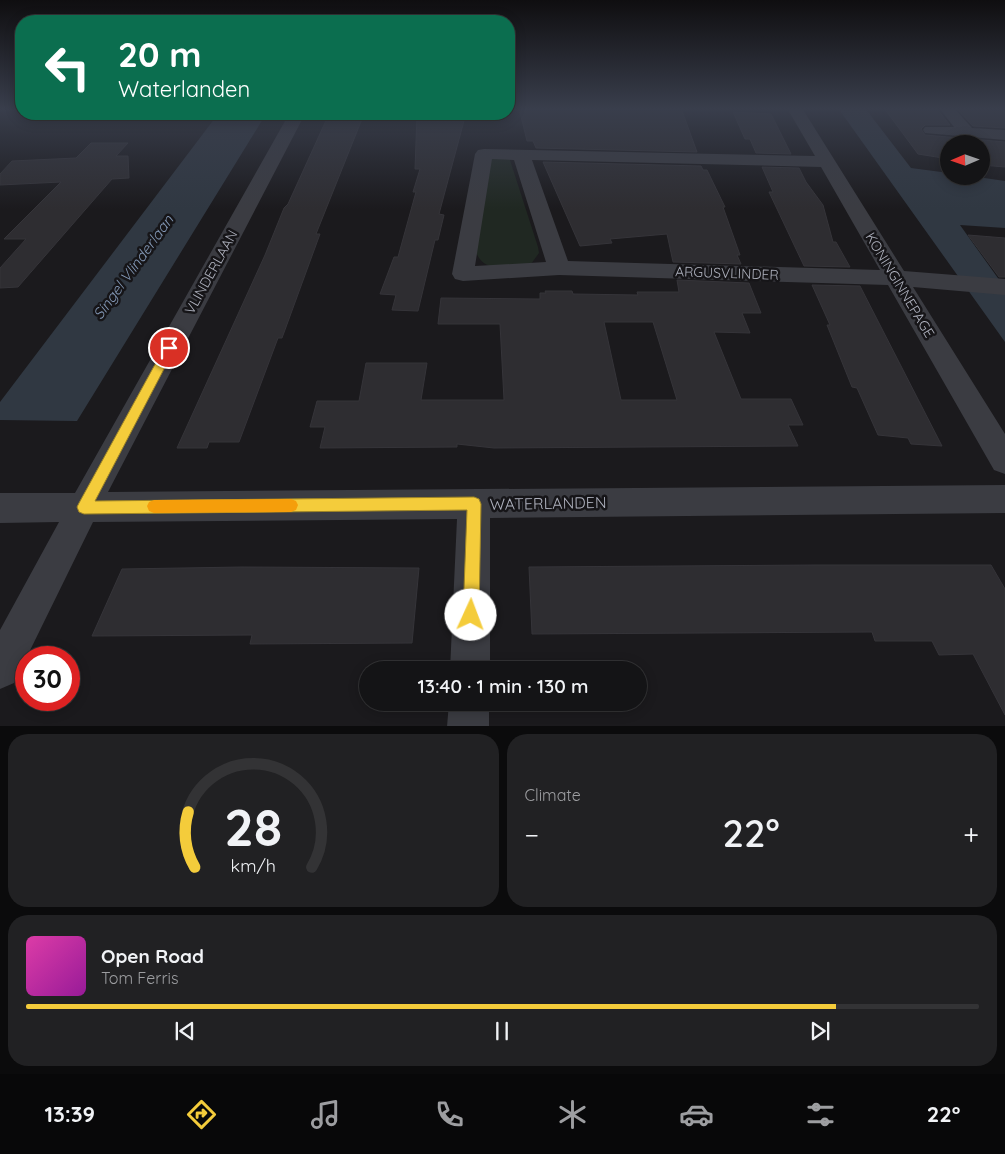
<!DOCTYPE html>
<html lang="en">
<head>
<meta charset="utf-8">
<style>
  body { margin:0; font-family:Quicksand,sans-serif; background:#212123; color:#f1f3f6; height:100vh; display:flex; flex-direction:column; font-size:19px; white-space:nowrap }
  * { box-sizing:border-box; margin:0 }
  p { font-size:16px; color:#9d9ea1 }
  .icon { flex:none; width:28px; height:28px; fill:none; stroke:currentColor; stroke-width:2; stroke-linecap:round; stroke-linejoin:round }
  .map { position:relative; height:726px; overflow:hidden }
  .sheet { display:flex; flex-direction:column; gap:8px; padding:8px; background:#0b0b0c; flex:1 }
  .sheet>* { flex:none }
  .hud { position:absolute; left:15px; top:15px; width:500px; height:105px; border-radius:20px; box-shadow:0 2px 12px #0003,0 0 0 1px #333335; background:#0b6e4f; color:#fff; overflow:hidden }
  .needle { width:32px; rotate:268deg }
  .controls { position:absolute; left:940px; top:135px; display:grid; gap:10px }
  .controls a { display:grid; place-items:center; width:50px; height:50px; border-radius:50%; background:#141416; box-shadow:0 2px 12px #0003,0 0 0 1px #333335; font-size:25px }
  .speed { position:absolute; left:15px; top:646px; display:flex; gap:10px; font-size:25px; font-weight:700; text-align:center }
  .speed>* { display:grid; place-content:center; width:65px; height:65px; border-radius:50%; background:#141416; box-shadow:0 2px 12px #0003,0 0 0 1px #333335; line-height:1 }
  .speed .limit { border:8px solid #d22; background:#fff; color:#111 }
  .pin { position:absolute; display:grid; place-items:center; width:42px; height:42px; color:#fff; margin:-21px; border:2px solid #fff; border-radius:50%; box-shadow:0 1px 5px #0007 }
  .me { position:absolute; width:55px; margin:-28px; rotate:2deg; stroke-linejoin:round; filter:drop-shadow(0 0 4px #0008) }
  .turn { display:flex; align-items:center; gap:18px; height:105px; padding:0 20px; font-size:22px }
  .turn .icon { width:65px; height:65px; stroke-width:2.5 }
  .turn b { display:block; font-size:35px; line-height:42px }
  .big { font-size:38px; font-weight:600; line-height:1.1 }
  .sheet .card { flex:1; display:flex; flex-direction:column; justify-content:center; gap:8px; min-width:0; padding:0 18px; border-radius:20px; background:#212123 }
  .sheet .dial { align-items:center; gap:0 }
  .dial svg { height:130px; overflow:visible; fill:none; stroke:#333335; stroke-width:7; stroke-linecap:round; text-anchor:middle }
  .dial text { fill:#f1f3f6; stroke:none }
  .song { display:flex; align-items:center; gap:15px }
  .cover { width:60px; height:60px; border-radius:8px; background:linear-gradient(135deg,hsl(320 70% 55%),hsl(300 70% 35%)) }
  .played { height:5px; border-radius:2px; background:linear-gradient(90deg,#f4cc3b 85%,#333335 85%) }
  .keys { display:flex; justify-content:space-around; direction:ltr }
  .heat { display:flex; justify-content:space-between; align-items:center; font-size:28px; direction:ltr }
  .sheet .tiles { flex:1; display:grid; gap:8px; grid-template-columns:1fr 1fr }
  .card:last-child { grid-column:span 2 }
  .trip { position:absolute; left:359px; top:661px; width:288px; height:50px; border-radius:25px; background:#141416; box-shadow:0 2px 12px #0003,0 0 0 1px #333335; font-weight:600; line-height:50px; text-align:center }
  .tab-bar { display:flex; height:80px; justify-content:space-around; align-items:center; background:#080809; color:#9d9ea1 }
  .tab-bar .icon { width:35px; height:35px }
  .tab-bar .current { color:#f4cc3b }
  .tab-bar b { font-size:22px; color:#f1f3f6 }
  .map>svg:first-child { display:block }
  .green { fill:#202822 }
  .water { fill:#303842 }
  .building { fill:#2e2d31; stroke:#353439; fill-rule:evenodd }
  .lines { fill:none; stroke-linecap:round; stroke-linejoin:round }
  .minor { fill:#3b3c42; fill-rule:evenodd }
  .route { fill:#f4cc3b; stroke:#9f8526 }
  .slow { fill:#f59e0b }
  .labels { text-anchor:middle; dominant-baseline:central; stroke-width:5; stroke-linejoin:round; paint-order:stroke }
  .street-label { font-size:14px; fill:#adb0bc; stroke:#161518 }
  .water-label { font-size:15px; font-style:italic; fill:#8499b7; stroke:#161518 }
  .near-street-label { font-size:16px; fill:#adb0bc; stroke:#161518 }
</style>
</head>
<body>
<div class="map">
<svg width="1005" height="727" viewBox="0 0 1005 727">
  <rect width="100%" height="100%" fill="#1b1a1d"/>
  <path class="green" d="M493,158h16l1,2 28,87 1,6 -8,11c-19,2 -47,11 -55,-12l15,-93z"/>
  <path class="water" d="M838,108h27l46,60 38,5v3h22l34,5v47l-45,-3 45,63v54z
    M218,114h48l-189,307 -77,-1v-18z"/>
  <path class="building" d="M519,108h162l16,44 -161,-4 -3,-7h-6z
    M884,108l53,1 13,16h-25l-4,4 4,6 80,7v25l-24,-2v-21h-32v15l-31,-5z
    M958,110l47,1v17l-32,-2z
    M733,112l38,2 20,40 -35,-1 -6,-14h-5z
    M329,114h35l-48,120h4l-38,104h-4l-39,104h-30l-2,6h-30l88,-193 19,-47 4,-4z
    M453,114l1,3h11l-26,97 5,1 -6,25h-3l-17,71 -26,-1 4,-15 -16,-1 14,-37h4l16,-58 2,-7h-3l7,-23h-5l2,-54z
    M91,143h37l-12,13h12l1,22 -17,1 -94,108 -18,1v-20l26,-29h-22l57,-57 -61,3v-11l12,-13 64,-3z
    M543,162l158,4 2,4h4l18,37h-2l17,48h-3l4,9 -68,-2 -6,-28 -57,5 2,4 -32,3z
    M762,167l37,1 7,14 17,23 10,37h3l14,25 -46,-1 -35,-74h4z
    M968,235l37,3v39h-6z
    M677,280l72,3 12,30h-19l8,20 -36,-1 27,67h50l12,26h-15l10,21 -304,2 -37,-4v3l-137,1 5,-21h-15l7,-26h42l7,-38h61l-6,37h83l-4,-76h-62l3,-26 99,1v-6h6l-1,-2h27l1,3 65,1 -1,-3h42zM604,322h49l24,78h-56z
    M812,285l48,1 82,160 -31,-2 -3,-6 -30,-3 -21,-47 -5,-1 -25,-62h3z
    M815,565h176l14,24v126l-32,-61 -34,1 -7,-14h-57l-3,-9 -340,2 -3,-67z
    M242,567l177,1 -7,75 -162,1 2,-9 -160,1 30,-67z"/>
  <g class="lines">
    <path class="minor" d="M787,108h15l102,163 101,8v16l-92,-8 92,147v40l-11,-4 -106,-185 -329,-10 -96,6 -8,-2 -3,-5 23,-120 3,-4 6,-1 331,7zM492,159l22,1 32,102 -71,4zM532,160l289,7 59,103 -312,-9z
      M939,108h15l18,20 33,2v10l-80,-7 -2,-3 2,-3h29z
      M289,114h16l-197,378 897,-7v28l-515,5v152h-40l7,-151 -364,3 -79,161 -14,6v-59l59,-108 -59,1v-30h75z
      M449,702h40v25h-42z"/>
  </g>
  <linearGradient id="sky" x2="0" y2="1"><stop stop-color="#0f0e10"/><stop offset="0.52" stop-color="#393e4c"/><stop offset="1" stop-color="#393e4c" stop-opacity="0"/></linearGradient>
  <rect width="1005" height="209" fill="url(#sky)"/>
  <path class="route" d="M169,344l6,4 -80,153 379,-4 5,2 2,5 -2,111 -2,5 -6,3 -5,-3 -3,-5 4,-105 -383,4 -5,-2 -2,-5 2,-4 85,-155z"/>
  <path class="slow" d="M291,499l5,2 2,4 -2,5 -5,2 -137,1 -5,-2 -2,-5 2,-4 5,-2z"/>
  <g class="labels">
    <g class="street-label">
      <text transform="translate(211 272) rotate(-61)">VLINDERLAAN</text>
      <text transform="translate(727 273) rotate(2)">ARGUSVLINDER</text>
      <text transform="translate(900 285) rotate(59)">KONINGINNEPAGE</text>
    </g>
    <g class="water-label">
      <text transform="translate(133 267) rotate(-54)">Singel Vlinderlaan</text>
    </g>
    <g class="near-street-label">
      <text transform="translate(548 503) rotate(-1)">WATERLANDEN</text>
    </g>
  </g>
</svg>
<div class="controls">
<a><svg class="needle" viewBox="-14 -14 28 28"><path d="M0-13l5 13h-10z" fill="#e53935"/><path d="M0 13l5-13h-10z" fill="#9d9ea1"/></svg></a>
</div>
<div class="speed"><div class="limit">30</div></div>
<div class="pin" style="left:169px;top:348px;background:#d93025"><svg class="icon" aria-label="arrive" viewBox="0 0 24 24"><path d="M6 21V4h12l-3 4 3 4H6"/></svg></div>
<svg class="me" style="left:471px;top:615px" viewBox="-20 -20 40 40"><circle r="19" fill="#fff"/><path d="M0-13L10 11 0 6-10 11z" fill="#f4cc3b"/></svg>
<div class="trip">13:40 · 1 min · 130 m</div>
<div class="hud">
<div class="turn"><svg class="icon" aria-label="left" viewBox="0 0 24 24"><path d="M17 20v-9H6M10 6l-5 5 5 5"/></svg><div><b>20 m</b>Waterlanden</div></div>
</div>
</div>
<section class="sheet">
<div class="tiles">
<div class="card dial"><svg viewBox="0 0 100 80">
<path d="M14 69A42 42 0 1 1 86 69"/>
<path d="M14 69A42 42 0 0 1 10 35" stroke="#f4cc3b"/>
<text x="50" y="56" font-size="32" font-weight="700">28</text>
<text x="50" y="72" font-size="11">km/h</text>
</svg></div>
<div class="card"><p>Climate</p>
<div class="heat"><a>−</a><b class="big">22°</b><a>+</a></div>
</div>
<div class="card">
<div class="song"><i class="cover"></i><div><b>Open Road</b><p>Tom Ferris</p></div></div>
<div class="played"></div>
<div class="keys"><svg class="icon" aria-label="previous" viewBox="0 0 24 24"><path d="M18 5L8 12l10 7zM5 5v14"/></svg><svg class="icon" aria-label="pause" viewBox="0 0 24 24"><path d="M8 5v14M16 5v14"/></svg><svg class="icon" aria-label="next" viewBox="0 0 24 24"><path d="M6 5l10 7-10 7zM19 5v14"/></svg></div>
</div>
</div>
</section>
<nav class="tab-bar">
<b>13:39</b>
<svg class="icon current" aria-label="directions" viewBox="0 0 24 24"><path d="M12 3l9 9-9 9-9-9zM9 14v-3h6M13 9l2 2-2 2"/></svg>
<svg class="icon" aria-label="music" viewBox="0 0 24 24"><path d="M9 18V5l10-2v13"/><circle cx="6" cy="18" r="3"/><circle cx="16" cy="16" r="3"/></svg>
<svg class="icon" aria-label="phone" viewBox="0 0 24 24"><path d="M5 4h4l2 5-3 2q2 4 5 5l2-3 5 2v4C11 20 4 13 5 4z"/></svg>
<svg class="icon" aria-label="climate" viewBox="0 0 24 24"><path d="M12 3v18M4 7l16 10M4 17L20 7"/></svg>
<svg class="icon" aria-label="car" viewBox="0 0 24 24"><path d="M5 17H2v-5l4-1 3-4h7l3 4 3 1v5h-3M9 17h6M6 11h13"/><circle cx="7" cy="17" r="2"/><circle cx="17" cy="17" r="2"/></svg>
<svg class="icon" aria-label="filters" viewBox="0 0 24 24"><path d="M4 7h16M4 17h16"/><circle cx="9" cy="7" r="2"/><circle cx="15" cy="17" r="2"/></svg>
<b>22°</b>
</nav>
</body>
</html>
